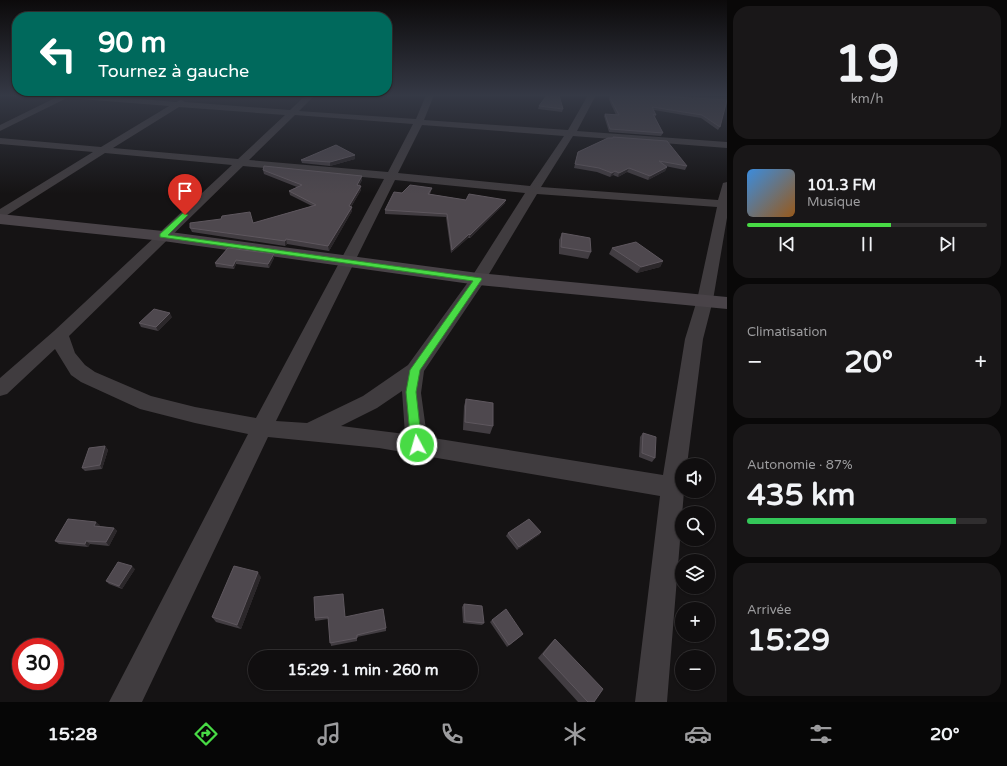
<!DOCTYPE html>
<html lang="fr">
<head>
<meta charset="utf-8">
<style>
  body { margin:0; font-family:"Varela Round",sans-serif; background:#191718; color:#f1f3f6; height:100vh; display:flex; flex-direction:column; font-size:15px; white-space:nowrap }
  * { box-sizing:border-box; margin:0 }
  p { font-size:13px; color:#9c9c9e }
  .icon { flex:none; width:22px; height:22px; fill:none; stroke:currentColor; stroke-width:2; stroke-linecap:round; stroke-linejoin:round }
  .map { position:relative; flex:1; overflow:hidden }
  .side { display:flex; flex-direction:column; gap:6px; padding:6px; background:#090808; width:280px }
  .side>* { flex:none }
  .banner { position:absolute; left:12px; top:12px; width:380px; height:84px; border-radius:16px; box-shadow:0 1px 3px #0004,0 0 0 1px #302e2f; background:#00695c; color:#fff; overflow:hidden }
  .fabs { position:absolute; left:675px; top:458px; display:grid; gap:8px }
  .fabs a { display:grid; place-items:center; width:40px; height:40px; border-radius:50%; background:#100e0f; box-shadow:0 1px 3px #0004,0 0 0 1px #302e2f; font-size:20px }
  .speed { position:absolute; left:12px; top:638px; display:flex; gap:8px; font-size:20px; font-weight:700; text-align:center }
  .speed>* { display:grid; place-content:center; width:52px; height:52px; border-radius:50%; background:#100e0f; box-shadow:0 1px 3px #0004,0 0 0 1px #302e2f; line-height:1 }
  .speed .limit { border:6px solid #d22; background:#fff; color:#111 }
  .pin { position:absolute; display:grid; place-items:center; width:34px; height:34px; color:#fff; margin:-41px -17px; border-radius:50% 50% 50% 0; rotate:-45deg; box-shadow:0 0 4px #0007 }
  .pin .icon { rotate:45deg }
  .me { position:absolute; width:44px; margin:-22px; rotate:354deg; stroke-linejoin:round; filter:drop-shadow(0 0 3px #0008) }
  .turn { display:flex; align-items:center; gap:14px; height:84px; padding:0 20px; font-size:18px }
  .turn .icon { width:52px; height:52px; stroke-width:2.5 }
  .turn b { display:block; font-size:28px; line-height:34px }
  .big { font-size:30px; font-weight:800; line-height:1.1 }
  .side .tile { flex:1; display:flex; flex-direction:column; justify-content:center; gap:6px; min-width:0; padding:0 14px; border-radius:16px; background:#191718 }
  .side .dial { align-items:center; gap:0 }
  .dial b { font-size:52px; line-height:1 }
  .song { display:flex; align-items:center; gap:12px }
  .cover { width:48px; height:48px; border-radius:6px; background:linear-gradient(135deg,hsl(210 70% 55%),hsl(30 70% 35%)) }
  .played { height:4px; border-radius:2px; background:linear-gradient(90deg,#48db45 60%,#302e2f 60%) }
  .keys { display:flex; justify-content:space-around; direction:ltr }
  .heat { display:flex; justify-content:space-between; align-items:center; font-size:22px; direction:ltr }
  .charge { height:6px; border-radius:3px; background:linear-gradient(90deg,#34c759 87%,#302e2f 0) }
  .trip { position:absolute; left:248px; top:650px; width:230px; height:40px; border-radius:20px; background:#100e0f; box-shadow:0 1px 3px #0004,0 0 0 1px #302e2f; font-weight:800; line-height:40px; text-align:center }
  .dock { display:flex; height:64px; justify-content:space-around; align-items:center; background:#060606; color:#9c9c9e }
  .dock .icon { width:28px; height:28px }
  .dock .active { color:#48db45 }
  .dock b { font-size:18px; color:#f1f3f6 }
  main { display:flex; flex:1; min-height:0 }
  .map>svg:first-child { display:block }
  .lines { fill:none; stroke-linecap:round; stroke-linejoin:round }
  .street { fill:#403c3f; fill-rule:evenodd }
  .secondary { fill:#494348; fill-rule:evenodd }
  .wall { fill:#423d42 }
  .shaded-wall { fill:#2b272a }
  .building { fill:#4e484e; stroke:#5e575e }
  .route { fill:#48db45; stroke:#2f8e2d }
</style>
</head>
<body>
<main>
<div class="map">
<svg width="727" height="702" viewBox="0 0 727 702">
  <rect width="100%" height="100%" fill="#151314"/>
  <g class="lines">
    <path class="street" d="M51,95h42l83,7 5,-2 4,2 105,8 16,-15h9l-16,16 117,8 10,-24h8l-10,25 144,10 20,-35h8l-19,36 150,11v6l-154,-12 -32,51 177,13 5,-17 4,-1v36l-14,82 -10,39 -16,126h-5v26h2l-17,211h-32l25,-206 -281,-48 -111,-11 -126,265h-33l139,-268 -53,-11 -55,-14 -59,-27 -10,-7 -16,-26 -48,45 -7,2v-18l54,-47 178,-166 -127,-12 -101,64 -4,1v-9l93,-57 -93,-8v-6l101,9 68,-41 -102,-8 -67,33v-6l57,-28zM179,107l106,8 -47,44 -125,-11zM295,115l118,9 -25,48 -139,-12zM422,125l142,11 -34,50 -132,-13zM243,166l141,13 -128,239 -61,-11 -44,-11 -56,-24 -10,-7 -10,-12 -6,-17zM395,180l130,13 -54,85 -63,87 -45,31 -56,27 -31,-2zM537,194l180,13 -20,93 -12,39 -22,136 -236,-38 -6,-44 3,-22 62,-92zM402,391l3,43 -64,-8 36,-18z
      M633,95l94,2v4l-90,-4z"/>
    <path class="secondary" d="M0,214l163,17 315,42 249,24v12l-249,-24 -315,-44 -163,-17z"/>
  </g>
  <path class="wall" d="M610,95l28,1 53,2 29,29 -2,3 -17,-12 -47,-8 2,5 -1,2 8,16 -2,3 -52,-4 -5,-16 1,-2 11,1 -7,-15z
    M539,106l24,3 -1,3 -24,-3z
    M613,137l74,29 -2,4 -20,-4 2,1 -2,4 -17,9 -21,-8 -9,5 -5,-2 -3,2 -13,-5 -23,-4 4,-16 34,-14z
    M355,159l-25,7 -28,-3 -1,-3z
    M263,170l99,6v4l-3,6h2v4l-10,17 1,4 -23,40 -42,-7 -2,2 -93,-14 -2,-4 63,-5 59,-17 -22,-11 -1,-4 8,-4 -33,-13z
    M432,188l-2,6 36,6 39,3 -35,35h-2l-17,15 -5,-36 -61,-3v-4z
    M562,233l29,19 -3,7 -29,-5v-14z
    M228,248l46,10 -5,10 -33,-4 -2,5 -18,-2 -1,-4z
    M612,248l51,13 -3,6 -23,6 -28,-19z
    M172,317l-14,14 -17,-4 -2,-4z
    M466,399l27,27 -3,8 -27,-4 1,-24z
    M643,433l12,25 -3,4 -13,-5 1,-20z
    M105,446l3,4 -6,19 -17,2 -3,-3z
    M100,525l-1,1 15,2 3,3 -8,15 -19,-2 -2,3 -29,-3 -4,-3z
    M541,532l-2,3 -22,15 -11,-14 2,-3z
    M135,569l-13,20 -13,-5 -3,-3z
    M261,577l-20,52 -25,-7 -4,-5z
    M314,597l31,20 41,11v3l-29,6v4l-26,5 -3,-27 -13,2v-3z
    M464,604l20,19 -2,2 -19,-2 -1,-16z
    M492,620l29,16 -14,11 -17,-25z
    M555,639l39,63h-16l-40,-44 12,-14z"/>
  <path class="shaded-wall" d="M355,155v4l-25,7v-4z
    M667,167l-2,4 -17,9 2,-4z
    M629,168l-2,4 -9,5 1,-4z
    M615,171l-2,4 -3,2 2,-4z
    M362,176v4l-5,9v-4z
    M361,186v4l-12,20v-4z
    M506,200l-1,3 -35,35v-3z
    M352,207v4l-23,40 -1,-5z
    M469,234l-1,4 -17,15 1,-3z
    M286,239l1,5 -2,2v-5z
    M274,254v4l-5,10 -1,-4z
    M236,260v4l-2,5 -1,-3z
    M663,261l-3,6 -23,6 4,-6z
    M170,313l2,4 -14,14 -2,-4z
    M105,446l3,4 -6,19 -2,-4z
    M96,522l4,3 -3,4 -3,-3z
    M114,528l3,3 -8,15 -3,-4z
    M541,532l-2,3 -22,15 2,-3z
    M86,541l4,3 -2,3 -3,-3z
    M132,566l3,3 -13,20 -3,-3z
    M258,572l3,5 -20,52 -4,-4z"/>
  <path class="building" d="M547,95h12l4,14 -24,-3z
    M610,95h27l54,3 2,2 1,-2 33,2 -7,27 -18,-12 -50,-8 4,8 -3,-1 10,19 -53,-4 -5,-15 14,1 -9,-17z
    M613,137l54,4 20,25 -28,-5 8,6 -17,9 -21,-8 -10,5 -4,-2 -3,2 -13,-5 -24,-4 3,-12 30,-14h5z
    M336,145l19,10 -25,7 -29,-2z
    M264,166l98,10 -5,9 4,1 -12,20 3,1 -24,39 -42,-7 -1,2 -95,-13v-5l31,-4 1,-3 28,-4 3,11 63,-18 -27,-14 13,-6 -39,-15z
    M410,185l22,3 -4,6 38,6 3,-6 37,6 -36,35 -1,-1 -17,16 -5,-36 -62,-4 9,-18 8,1z
    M562,233l28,5 1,14 -30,-5z
    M636,242l27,19 -22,6 -29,-19z
    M228,248l46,6 -6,10 -32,-4 -3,6 -18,-3z
    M154,309l16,4 -14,14 -17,-4z
    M466,399l27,4v23l-28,-4z
    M643,433l13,4 -1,21 -13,-5z
    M105,446l-5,19 -18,3 7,-20z
    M68,519l28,3 -2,4 20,2 -8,14 -20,-1 -1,3 -30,-3z
    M529,519l12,13 -22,15 -11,-14z
    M118,562l14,4 -13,20 -13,-5z
    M234,566l24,6 -21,53 -25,-8z
    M343,594l2,23 38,-8 3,19 -29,7v3l-27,5 -2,-26 -13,1 -1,-21z
    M464,604l18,2 2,17 -19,-2z
    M506,609l17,25 -14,11 -17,-25z
    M555,639l48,50 -9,13h-6l-45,-48z"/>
  <linearGradient id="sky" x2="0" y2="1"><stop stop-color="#0c0a0b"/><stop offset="0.49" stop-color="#353945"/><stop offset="1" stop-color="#353945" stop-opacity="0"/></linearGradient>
  <rect width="727" height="194" fill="url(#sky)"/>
  <path class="route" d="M183,213l5,2 -20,20 313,43 1,1 -62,91 -4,22 6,53 -1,3 -4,2 -4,-2 -2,-3 -5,-53 4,-22 63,-89 -313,-44v-3z"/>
</svg>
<div class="fabs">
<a><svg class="icon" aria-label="sound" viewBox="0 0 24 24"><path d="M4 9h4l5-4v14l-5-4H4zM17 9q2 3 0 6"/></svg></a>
<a><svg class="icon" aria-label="search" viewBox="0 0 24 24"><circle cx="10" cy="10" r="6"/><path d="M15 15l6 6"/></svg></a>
<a><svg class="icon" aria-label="layers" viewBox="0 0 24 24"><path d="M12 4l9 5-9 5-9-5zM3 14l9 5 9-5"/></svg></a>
<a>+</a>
<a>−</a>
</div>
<div class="speed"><div class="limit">30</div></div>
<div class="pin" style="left:185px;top:215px;background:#d93025"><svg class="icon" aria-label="arrive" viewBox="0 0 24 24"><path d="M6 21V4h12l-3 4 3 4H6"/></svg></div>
<svg class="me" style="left:417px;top:445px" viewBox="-20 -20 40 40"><circle r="17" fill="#48db45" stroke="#fff" stroke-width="3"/><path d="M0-11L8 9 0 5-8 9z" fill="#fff"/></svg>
<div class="trip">15:29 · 1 min · 260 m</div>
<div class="banner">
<div class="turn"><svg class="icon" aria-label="left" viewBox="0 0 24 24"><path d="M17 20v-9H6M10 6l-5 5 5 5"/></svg><div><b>90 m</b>Tournez à gauche</div></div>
</div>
</div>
<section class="side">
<div class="tile dial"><b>19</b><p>km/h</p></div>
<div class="tile">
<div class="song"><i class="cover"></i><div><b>101.3 FM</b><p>Musique</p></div></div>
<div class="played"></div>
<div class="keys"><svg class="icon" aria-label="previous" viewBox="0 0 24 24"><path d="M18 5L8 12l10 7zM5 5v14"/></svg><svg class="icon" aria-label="pause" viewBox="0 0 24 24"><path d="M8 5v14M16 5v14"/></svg><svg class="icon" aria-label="next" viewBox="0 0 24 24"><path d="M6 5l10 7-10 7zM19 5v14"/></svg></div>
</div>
<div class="tile"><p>Climatisation</p>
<div class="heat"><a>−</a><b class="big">20°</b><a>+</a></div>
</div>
<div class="tile"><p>Autonomie · 87%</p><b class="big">435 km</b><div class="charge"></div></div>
<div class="tile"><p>Arrivée</p><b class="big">15:29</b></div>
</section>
</main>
<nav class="dock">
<b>15:28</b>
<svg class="icon active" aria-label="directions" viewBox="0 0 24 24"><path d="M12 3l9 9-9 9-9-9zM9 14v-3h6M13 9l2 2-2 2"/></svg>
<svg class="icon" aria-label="music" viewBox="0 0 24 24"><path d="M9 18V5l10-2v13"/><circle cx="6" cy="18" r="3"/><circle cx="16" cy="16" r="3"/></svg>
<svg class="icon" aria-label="phone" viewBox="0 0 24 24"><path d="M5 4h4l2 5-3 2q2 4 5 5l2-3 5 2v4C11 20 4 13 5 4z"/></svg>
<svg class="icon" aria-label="climate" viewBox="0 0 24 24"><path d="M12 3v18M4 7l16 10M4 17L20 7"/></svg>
<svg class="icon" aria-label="car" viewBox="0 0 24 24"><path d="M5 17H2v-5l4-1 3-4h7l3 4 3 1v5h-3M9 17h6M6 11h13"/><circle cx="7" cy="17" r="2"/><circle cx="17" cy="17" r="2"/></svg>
<svg class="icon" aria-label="filters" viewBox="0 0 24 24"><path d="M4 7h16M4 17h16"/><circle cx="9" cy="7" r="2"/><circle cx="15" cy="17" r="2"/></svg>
<b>20°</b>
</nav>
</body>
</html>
